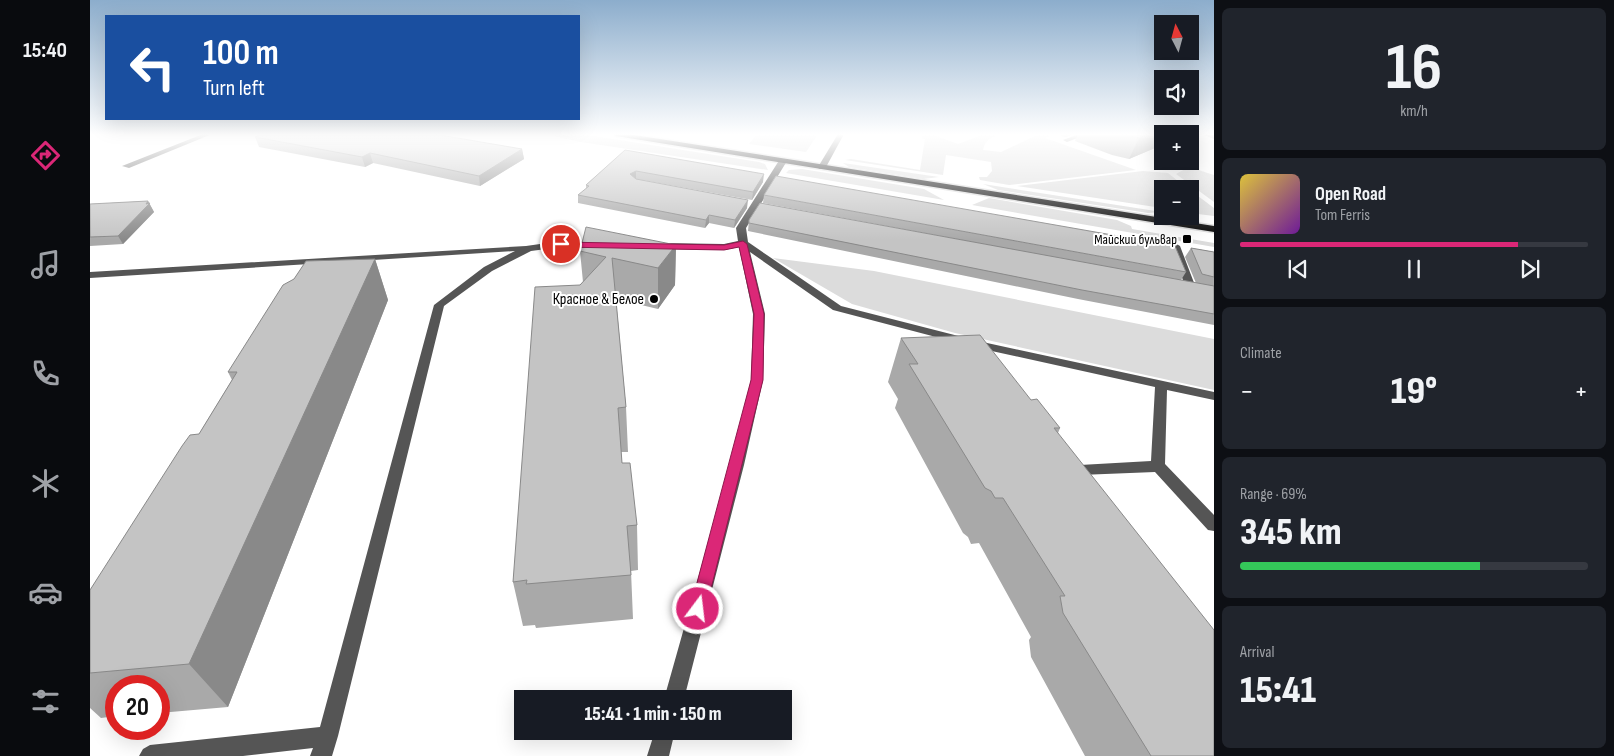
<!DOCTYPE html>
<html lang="en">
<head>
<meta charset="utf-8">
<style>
  body { margin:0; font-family:"Sofia Sans Condensed",sans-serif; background:#20242c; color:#f1f3f6; height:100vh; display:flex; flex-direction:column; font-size:19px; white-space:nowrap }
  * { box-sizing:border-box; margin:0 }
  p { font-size:16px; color:#9ea1a6 }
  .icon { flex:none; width:28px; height:28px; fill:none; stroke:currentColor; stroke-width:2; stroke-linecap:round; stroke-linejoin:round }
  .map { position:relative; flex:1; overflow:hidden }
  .sheet { display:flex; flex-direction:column; gap:8px; padding:8px; background:#0d0f14; width:400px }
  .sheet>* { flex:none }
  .hud { position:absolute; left:15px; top:15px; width:475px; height:105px; border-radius:0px; box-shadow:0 5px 20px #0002; background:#1a4fa0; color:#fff; overflow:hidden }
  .needle { width:32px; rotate:354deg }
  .buttons { position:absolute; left:1064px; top:15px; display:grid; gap:10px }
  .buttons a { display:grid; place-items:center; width:45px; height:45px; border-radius:0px; background:#171b24; box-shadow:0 5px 20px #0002; font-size:25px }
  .speed { position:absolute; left:15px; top:675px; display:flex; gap:10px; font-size:25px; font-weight:700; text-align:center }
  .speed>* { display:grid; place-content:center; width:65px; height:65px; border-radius:50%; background:#171b24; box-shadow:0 5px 20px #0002; line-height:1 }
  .speed .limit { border:8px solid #d22; background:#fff; color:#111 }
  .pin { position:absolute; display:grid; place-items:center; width:42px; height:42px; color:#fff; margin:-21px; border:2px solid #fff; border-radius:50%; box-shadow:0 1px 5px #0007 }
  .me { position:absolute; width:55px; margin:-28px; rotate:15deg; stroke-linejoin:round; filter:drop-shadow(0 0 4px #0008) }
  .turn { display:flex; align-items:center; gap:18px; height:105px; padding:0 15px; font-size:22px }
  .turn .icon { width:65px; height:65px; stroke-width:2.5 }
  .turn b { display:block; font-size:35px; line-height:42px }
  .big { font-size:38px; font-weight:800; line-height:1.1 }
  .sheet .tile { flex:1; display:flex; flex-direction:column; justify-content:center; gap:8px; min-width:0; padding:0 18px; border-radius:8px; background:#20242c }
  .sheet .dial { align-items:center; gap:0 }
  .dial b { font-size:65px; line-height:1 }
  .song { display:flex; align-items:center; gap:15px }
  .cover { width:60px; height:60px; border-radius:8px; background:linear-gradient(135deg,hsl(50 70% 55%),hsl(280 70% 35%)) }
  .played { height:5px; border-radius:2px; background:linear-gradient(90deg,#db2777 80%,#363941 80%) }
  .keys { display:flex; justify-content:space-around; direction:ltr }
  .heat { display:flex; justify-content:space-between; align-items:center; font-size:28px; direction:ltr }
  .charge { height:8px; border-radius:4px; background:linear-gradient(90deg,#34c759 69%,#363941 0) }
  .trip { position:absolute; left:424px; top:690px; width:278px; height:50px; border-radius:0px; background:#171b24; box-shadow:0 5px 20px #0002; font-weight:800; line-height:50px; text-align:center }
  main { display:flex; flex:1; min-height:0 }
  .menu { display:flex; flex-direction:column; width:90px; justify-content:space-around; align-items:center; background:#090b0e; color:#9ea1a6 }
  .menu .icon { width:35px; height:35px }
  .menu .selected { color:#db2777 }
  .menu b { font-size:22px; color:#f1f3f6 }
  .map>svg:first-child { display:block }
  .green { fill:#dcdcdc }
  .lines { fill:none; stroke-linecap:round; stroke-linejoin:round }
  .major-casing { stroke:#dbdbdb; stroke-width:3 }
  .minor { fill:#555; fill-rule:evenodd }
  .major { fill:#000; fill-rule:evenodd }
  .wall { fill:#a9a9a9 }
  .shaded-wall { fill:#898989 }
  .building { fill:#c4c4c4; stroke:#898989 }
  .route { fill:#db2777; stroke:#8e194d }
  .poi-dot { fill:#000; stroke:#fff; stroke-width:2 }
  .labels { text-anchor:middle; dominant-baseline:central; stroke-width:4; stroke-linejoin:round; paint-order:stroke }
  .far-poi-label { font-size:14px; fill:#000; stroke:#fff; text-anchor:end }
  .poi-label { font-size:16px; fill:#000; stroke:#fff; text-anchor:end }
</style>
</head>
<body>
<main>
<nav class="menu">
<b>15:40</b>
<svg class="icon selected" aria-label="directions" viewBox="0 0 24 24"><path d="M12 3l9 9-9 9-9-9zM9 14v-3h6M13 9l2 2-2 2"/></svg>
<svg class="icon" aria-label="music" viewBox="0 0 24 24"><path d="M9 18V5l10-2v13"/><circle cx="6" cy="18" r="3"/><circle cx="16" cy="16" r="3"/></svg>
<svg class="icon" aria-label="phone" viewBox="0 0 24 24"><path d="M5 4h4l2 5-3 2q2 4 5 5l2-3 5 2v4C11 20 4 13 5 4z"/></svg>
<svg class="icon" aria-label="climate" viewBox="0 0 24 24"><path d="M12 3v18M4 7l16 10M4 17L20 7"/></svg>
<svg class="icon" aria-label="car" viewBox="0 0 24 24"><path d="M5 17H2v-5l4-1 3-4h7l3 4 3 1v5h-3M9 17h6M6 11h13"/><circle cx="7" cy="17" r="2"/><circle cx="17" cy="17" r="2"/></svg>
<svg class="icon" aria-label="filters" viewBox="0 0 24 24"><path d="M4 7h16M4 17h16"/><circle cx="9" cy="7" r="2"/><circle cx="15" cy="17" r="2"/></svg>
</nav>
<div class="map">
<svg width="1124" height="756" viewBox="0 0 1124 756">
  <rect width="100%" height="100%" fill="#fff"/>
  <path class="green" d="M454,134h37l178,28 6,2 3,6 -187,-28z
    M667,134h61l-12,18 -57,-8z
    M835,134h6l27,10 26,-10h18c-10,3 -17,5 -19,16l18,2 38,-18h17l-11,4 91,32 -127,15 -29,-5 -1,-3h8l5,-6 -1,-9 -45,-7 -3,20 -98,-15 6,-1 69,11 5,-31 -3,-1z
    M753,163l96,14 -16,2 -74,-12z
    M1099,167l25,8v27l-38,-28z
    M712,169l122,20 20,11 -158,-27 3,-3z
    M1053,171l25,2 20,16h-26v19l-145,-22z
    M893,184l179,28 -14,1 -150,-23z
    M1100,190l24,18v8l-24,-3z
    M899,198l128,22 14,6 1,3 82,14v4l-242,-42z
    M683,258l101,13 340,68v51l-259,-57 -103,-29z"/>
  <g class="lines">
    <defs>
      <path id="major" d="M523,134h15l586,92v6l-598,-96z"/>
    </defs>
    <use href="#major" class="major-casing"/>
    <path class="minor" d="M113,134h9l-83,34 -7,-2z
      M748,134h6l-19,35h-6l-1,-2z
      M989,134h9l-21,8 -4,-2z
      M1113,134l11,1v4l-10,-4z
      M690,159l7,2 -41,67 2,14 93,64 137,35 236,51v8l-47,-10 -2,74 49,51v16l-6,-1 -53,-58 -75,3 -5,-1 -2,-4 2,-4 5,-1 71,-4 4,-74 -177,-39 -145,-38 -83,-58 15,62 -2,66 -19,85 -60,234h-20l66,-234 21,-85 2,-66 -14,-67 -15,3 -64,-1 -5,-3 5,-3 64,1 14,-3 -2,-13z
      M471,241l37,1 5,3 -5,3 -37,-1 -30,4 -39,20 -48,35 -106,430 -6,20h-22l3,-8 -70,8h-104l4,-7 7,-4 170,-18 114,-422 50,-38 31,-16 -425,27v-6l436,-26z
      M1085,243l5,3 16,42 -1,2 -4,1 -5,-3 -16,-42z
      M565,731h20l-6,25h-22z"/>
    <use href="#major" class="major"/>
  </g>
  <path class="wall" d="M966,134h18l-9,3z
    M988,134h84v11l-33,14 -17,-4 -37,-14z
    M165,137l267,12 2,10 -44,27 -107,-23 -8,4 -106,-20z
    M535,150l138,32 -11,18 -110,-20 105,28 -13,20 -25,-5 -4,5 -127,-25v-8l8,-6v-4z
    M674,195l422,77 -5,8 15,3 -11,-26 6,-9 23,4v73l-136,-26 -330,-68 1,-11 250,27 -236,-44z
    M58,201l6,11 -31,32 -33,2v-42z
    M586,245l-1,40 -17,24 -42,-10 10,108 2,45h-7l1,11 15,62 1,45 -7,1 2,48 -97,9 -1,-3 -12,1 -10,-44 67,-297 3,-3 -3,-31z
    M285,259l13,41 -160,407 -69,6v-27h-43v30l-15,2 -11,-10v-118l109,-156 33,-54 -4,-8z
    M811,338l130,62 29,28 -2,5 156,323h-129l-54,-99 -2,-17 2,-3 -52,-94 -8,1 -3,-7 -5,-4 -68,-125 3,-9 -10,-17z"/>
  <path class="shaded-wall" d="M976,134h8l-9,3z
    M1058,134h14v11l-33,14 10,-21z
    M432,149l2,10 -44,27 -1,-10z
    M280,153l3,10 -8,4 -3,-10z
    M546,171v8l-6,-5z
    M674,174l-1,8 -11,18 1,-8z
    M658,200l-1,8 -13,20 1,-8z
    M58,201l6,11 -31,32 -5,-8z
    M619,215v8l-4,5 1,-8z
    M586,245l-1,40 -17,24v-41z
    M285,259l13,41 -160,407 -39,-43z"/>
  <path class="building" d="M173,134h171l88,15 -43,27 -109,-23 -8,4 -107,-20z
    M1032,134h26l-9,4z
    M535,150l139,24 -11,18 -117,-21 -6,3 6,5 112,21 -13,20 -26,-5 -3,5 -128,-25 11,-9 -3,-1z
    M686,176l399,70 11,26 -422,-77z
    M58,201l-2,3 4,-1 -32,33 -28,1v-33z
    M670,203l454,83v28l-132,-24 -333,-67v-3z
    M496,227l90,18 -18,23 -46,-10 14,149 -8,1 4,55h8l7,62 -10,1 4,49 -105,9 1,-4 -14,2 22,-295 45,-2 26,-28 -26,-6z
    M1101,248l23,4v25l-12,-3z
    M285,259l-186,405 -99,9v-83l92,-144 8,-11 9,-1 38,-62h-9l55,-87 11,-6 12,-18z
    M890,335l51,65 6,-1 23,29h-6l160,202v126h-63l-88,-143 -3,-17h5l-62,-98h-8l-4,-7 -6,-3 -76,-124h9l-17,-26z"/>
  <linearGradient id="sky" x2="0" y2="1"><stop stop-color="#8cadcc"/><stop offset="0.56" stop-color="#fff"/><stop offset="1" stop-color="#fff" stop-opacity="0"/></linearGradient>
  <rect width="1124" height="240" fill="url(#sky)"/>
  <path class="route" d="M653,241l4,3 17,70 -1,66 -57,229 -2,5 -6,2 -6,-2 -2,-5 61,-229 3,-66 -15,-67 -15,3 -163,-3 -4,-3 4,-2 163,3z"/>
  <g class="poi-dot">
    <rect x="1092" y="234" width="10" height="10" rx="2.5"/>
    <circle cx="564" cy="299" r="5"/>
  </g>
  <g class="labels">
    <g class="far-poi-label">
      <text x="1087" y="239">Майский бульвар</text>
    </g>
    <g class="poi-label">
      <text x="554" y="299">Красное &amp; Белое</text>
    </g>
  </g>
</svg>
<div class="buttons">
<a><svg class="needle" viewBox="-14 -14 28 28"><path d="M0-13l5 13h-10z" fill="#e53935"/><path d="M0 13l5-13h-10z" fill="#9ea1a6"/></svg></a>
<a><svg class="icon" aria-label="sound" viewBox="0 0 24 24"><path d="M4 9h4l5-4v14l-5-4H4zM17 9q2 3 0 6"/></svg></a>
<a>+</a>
<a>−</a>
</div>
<div class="speed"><div class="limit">20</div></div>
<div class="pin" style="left:471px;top:244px;background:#d93025"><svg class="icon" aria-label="arrive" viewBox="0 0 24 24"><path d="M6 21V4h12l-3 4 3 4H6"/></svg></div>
<svg class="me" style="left:608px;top:609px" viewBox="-20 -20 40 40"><circle r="17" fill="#db2777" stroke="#fff" stroke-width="3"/><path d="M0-11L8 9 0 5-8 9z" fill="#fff"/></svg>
<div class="trip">15:41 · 1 min · 150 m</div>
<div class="hud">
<div class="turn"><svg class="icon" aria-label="left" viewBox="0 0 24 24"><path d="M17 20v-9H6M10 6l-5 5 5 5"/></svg><div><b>100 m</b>Turn left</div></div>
</div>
</div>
<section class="sheet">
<div class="tile dial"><b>16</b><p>km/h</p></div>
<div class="tile">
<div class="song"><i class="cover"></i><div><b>Open Road</b><p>Tom Ferris</p></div></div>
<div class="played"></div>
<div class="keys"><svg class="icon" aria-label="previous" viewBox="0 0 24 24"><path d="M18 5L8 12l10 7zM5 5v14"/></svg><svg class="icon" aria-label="pause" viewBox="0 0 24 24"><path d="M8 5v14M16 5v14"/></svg><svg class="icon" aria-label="next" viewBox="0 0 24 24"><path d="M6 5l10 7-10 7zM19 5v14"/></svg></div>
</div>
<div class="tile"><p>Climate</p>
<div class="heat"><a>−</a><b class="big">19°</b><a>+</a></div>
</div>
<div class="tile"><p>Range · 69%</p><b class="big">345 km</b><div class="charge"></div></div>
<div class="tile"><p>Arrival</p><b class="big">15:41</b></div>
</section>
</main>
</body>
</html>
